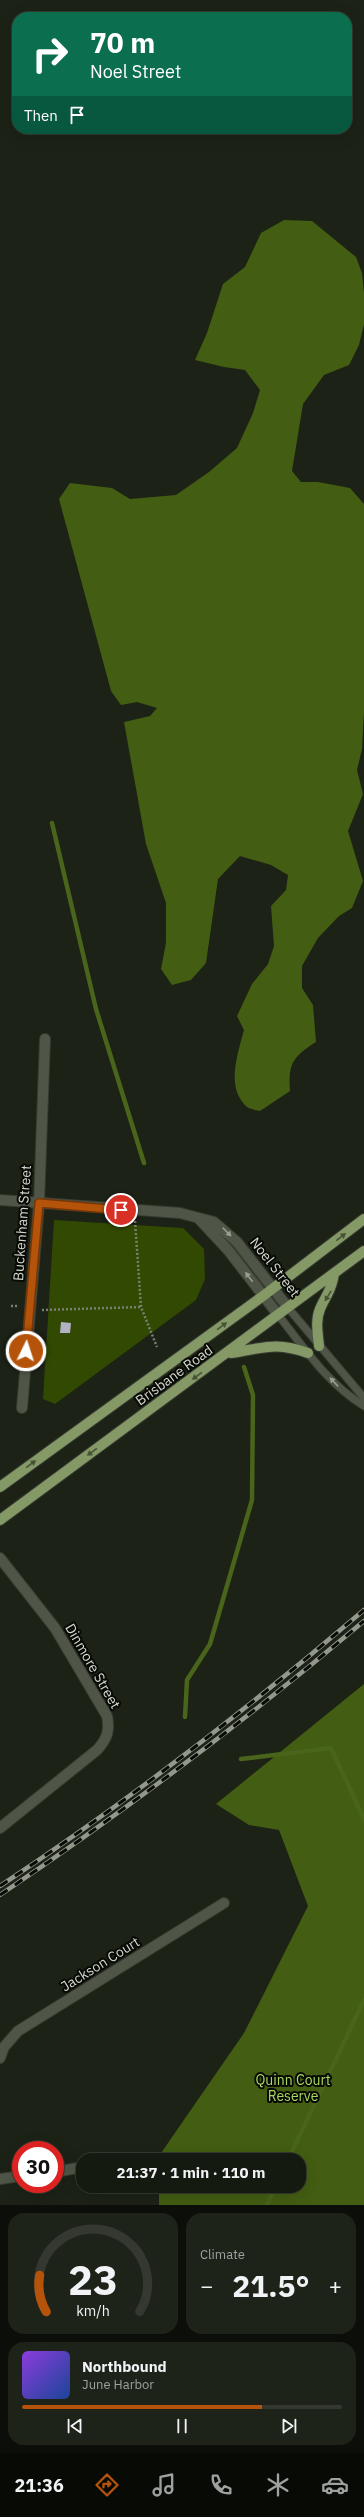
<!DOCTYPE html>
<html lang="en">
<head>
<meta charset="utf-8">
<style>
  body { margin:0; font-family:"IBM Plex Sans",sans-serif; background:#1e2319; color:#f1f3f6; height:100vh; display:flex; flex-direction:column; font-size:15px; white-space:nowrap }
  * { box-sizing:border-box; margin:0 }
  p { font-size:13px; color:#9da19f }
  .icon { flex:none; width:22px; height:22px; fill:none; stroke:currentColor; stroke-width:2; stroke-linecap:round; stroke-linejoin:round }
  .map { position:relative; height:2205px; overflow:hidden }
  .details { display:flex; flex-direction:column; gap:8px; padding:8px; background:#0c0e09; flex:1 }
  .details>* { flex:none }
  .hud { position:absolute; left:12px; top:12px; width:340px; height:122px; border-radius:16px; box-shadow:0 4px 16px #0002,0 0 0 1px #343830; background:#0b6e4f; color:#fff; overflow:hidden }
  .speed { position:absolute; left:12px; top:2141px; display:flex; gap:8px; font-size:20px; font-weight:700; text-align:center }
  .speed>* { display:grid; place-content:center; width:52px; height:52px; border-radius:50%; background:#151a10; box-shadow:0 4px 16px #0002,0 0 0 1px #343830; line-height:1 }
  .speed .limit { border:6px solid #d22; background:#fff; color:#111 }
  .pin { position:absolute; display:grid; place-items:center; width:34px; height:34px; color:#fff; margin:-17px; border:2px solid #fff; border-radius:50%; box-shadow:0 1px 4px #0007 }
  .me { position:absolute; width:44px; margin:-22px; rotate:4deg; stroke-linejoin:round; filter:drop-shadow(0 0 3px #0008) }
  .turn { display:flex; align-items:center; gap:14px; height:84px; padding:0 12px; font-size:18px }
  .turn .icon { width:52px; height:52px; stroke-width:2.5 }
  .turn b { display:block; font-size:28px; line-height:34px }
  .then { display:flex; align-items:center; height:38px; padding:0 12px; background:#0003; gap:8px; font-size:15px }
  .big { font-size:30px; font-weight:800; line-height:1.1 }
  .details .widget { flex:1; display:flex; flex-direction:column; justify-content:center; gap:6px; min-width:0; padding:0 14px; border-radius:16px; background:#1e2319 }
  .details .dial { align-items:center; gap:0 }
  .dial svg { height:104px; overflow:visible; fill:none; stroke:#343830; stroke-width:7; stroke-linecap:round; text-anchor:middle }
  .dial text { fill:#f1f3f6; stroke:none }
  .song { display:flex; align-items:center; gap:12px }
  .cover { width:48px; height:48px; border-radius:6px; background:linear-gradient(135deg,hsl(270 70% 55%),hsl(220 70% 35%)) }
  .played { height:4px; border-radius:2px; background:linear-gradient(90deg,#b45309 75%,#343830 75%) }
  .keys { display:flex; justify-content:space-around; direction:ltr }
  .heat { display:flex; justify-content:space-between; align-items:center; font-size:22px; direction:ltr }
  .details .tiles { flex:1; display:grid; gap:8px; grid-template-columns:1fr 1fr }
  .widget:last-child { grid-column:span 2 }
  .trip { position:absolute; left:76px; top:2153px; width:230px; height:40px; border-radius:16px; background:#151a10; box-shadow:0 4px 16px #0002,0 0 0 1px #343830; font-weight:800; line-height:40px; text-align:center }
  .menu { display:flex; height:64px; justify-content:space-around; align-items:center; background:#080a06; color:#9da19f }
  .menu .icon { width:28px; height:28px }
  .menu .active { color:#b45309 }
  .menu b { font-size:18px; color:#f1f3f6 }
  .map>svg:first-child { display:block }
  .green { fill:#324901 }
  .forest { fill:#435d12 }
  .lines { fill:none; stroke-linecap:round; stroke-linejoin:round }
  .stream { stroke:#49641b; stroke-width:4.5 }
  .building { fill:#b1b2c3 }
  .lane-casing { stroke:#383c33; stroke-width:9 }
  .street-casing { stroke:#383c33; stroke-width:12 }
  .primary-casing { stroke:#383c33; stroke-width:12 }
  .path { stroke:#7a7f74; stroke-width:2.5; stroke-dasharray:2 2; stroke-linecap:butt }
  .lane { stroke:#505647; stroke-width:7 }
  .street { stroke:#505647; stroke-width:10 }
  .primary { stroke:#849966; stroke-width:10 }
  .rail-casing { stroke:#93988d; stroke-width:4.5 }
  .rail { stroke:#080a05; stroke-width:3; stroke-dasharray:9; stroke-linecap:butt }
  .oneway { fill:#999e92 }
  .oneway2 { fill:#465236 }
  .route-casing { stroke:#753606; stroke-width:10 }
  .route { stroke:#b45309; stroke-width:7 }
  .labels { text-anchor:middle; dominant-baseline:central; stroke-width:4; stroke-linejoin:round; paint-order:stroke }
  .street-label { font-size:14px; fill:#d5d9d0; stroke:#080a05 }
  .park-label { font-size:14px; fill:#aad960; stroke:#080a05 }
</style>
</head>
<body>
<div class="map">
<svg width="364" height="2205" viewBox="0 0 364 2205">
  <rect width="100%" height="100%" fill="#1c2215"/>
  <path class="green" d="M54,1220l129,8 21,21 1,30 -9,21 -141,104 -12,-5z"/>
  <path class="forest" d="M284,220l28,1 44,36 6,16 2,20v31l-5,21 -10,20 -25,10 -21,29 -11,67 9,11h17l32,6 14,16v207l-2,38 -5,21 6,24 -15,37 15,50 -11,27 -13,8 -21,22 -16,28v22l11,17 3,37c-23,15 -28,21 -26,49l-30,20c-4,-1 -12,-2 -15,-6 -19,-19 -7,-52 -1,-75l-7,-14 15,-32 16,-20 6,-18 -3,-40 15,-16 2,-15 -17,-10 -31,-9 -22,23 -12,84 -15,17 -19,5 -11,-16 5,-26v-40l-20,-59 -22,-122 26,-6 7,-8 -20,-6 -16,3 -10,-14 -52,-192 11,-16 42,5 18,11 46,-4 33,-23 28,-24 16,-35 7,-23 -15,-20 -21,-3 -29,-7 12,-27 16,-49 22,-17 16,-34z
    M364,1684v521h-205v-19h140v-26h-140v-4l85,-123 64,-127 -29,-76 -30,-5 -33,-21z"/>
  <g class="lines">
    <path class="stream" d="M52,823l44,186 48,154
      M185,1717l2,-37 23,-36 42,-144 1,-105 -9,-28
      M241,1759l90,-11 33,71
      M288,2160l76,-160
      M267,2205l9,-19"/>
  </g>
  <path class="building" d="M61,1322l10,1 -1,10h-10z"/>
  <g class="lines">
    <defs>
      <path id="lane" d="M289,1309l75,89
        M279,1316c26,33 49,68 85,90"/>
      <path id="street" d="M0,1200l180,13 34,9 23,20 52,67
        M199,1219l29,31 51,66
        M22,1408l17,-205 6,-164
        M0,1558l55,70 52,88c3,15 0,23 -10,34l-97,78
        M0,2058l4,-11 14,-16 206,-128
        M55,2172l28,-5
        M0,2179l21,-3"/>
      <path id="primary" d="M319,1346c-1,-12 -4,-25 1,-37 6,-15 11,-16 14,-35
        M231,1353c33,-5 44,-12 77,0
        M0,1487l263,-191 101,-77
        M0,1520l364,-269"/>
    </defs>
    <use href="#lane" class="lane-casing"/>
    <use href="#street" class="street-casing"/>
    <use href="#primary" class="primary-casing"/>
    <path class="path" d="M135,1221l6,86 16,40
      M11,1306h7
      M42,1310l99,-3"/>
    <use href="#lane" class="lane"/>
    <use href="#street" class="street"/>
    <use href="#primary" class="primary"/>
    <defs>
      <path id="rail" d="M0,1886c127,-84 248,-177 364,-276
        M0,1895c126,-85 248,-176 364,-274"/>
    </defs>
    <use href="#rail" class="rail-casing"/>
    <use href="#rail" class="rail"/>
  </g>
  <defs><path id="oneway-solid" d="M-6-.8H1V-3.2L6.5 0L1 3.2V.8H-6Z"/></defs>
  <g class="oneway">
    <use href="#oneway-solid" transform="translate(227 1232) rotate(45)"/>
    <use href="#oneway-solid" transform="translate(249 1277) rotate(-127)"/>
    <use href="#oneway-solid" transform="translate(334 1382) rotate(-133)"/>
  </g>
  <g class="oneway2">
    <use href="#oneway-solid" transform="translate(341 1237) rotate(-38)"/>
    <use href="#oneway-solid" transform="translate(328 1296) rotate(121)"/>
    <use href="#oneway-solid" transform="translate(222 1326) rotate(-36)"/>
    <use href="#oneway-solid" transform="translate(197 1376) rotate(144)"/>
    <use href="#oneway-solid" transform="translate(92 1452) rotate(144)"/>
    <use href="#oneway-solid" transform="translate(31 1464) rotate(-36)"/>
  </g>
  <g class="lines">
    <defs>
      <path id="route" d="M26,1351l13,-148 82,7"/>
    </defs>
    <use href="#route" class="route-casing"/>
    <use href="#route" class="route"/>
  </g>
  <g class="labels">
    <g class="street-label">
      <text transform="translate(22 1223) rotate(-86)">Buckenham Street</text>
      <text transform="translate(275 1267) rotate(52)">Noel Street</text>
      <text transform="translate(174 1375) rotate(-36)">Brisbane Road</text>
      <text transform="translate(93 1666) rotate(60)">Dinmore Street</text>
      <text transform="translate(100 1964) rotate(-32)">Jackson Court</text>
    </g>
    <g class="park-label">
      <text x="293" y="2080">Quinn Court<tspan x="293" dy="16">Reserve</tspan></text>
    </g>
  </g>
</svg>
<div class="speed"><div class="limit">30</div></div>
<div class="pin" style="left:121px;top:1210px;background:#d93025"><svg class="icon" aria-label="arrive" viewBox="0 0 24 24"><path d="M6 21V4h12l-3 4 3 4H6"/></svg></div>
<svg class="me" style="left:26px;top:1351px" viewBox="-20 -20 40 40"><circle r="17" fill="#b45309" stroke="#fff" stroke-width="3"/><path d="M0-11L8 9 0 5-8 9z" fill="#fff"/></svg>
<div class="trip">21:37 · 1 min · 110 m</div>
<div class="hud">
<div class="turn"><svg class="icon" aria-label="right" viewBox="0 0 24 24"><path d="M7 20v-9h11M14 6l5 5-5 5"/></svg><div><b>70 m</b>Noel Street</div></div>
<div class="then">Then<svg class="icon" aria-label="arrive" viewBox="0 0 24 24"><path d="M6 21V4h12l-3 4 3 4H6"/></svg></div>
</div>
</div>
<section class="details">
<div class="tiles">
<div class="widget dial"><svg viewBox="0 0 100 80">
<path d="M14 69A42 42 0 1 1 86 69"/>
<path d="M14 69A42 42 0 0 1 9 41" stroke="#b45309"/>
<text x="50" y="56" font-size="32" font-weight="700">23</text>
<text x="50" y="72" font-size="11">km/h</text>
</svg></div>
<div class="widget"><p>Climate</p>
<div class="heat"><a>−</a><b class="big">21.5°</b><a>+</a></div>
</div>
<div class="widget">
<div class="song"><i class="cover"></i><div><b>Northbound</b><p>June Harbor</p></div></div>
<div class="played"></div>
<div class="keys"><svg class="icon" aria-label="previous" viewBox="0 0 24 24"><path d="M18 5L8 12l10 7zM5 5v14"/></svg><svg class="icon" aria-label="pause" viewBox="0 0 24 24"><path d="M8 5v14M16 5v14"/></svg><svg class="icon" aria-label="next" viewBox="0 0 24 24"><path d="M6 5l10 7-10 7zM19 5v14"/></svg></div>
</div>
</div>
</section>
<nav class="menu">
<b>21:36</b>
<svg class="icon active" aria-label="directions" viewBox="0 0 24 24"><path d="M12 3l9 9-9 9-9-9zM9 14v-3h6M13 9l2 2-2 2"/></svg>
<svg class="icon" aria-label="music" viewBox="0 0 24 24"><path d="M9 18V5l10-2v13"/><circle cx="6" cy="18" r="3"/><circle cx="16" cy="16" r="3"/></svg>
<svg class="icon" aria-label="phone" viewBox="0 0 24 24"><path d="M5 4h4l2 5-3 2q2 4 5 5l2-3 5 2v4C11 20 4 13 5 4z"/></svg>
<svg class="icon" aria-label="climate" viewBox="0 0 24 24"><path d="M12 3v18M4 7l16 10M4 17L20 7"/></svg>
<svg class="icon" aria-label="car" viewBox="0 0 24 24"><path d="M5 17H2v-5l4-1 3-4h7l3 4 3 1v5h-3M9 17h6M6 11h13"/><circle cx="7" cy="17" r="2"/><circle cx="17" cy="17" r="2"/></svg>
</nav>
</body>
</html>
